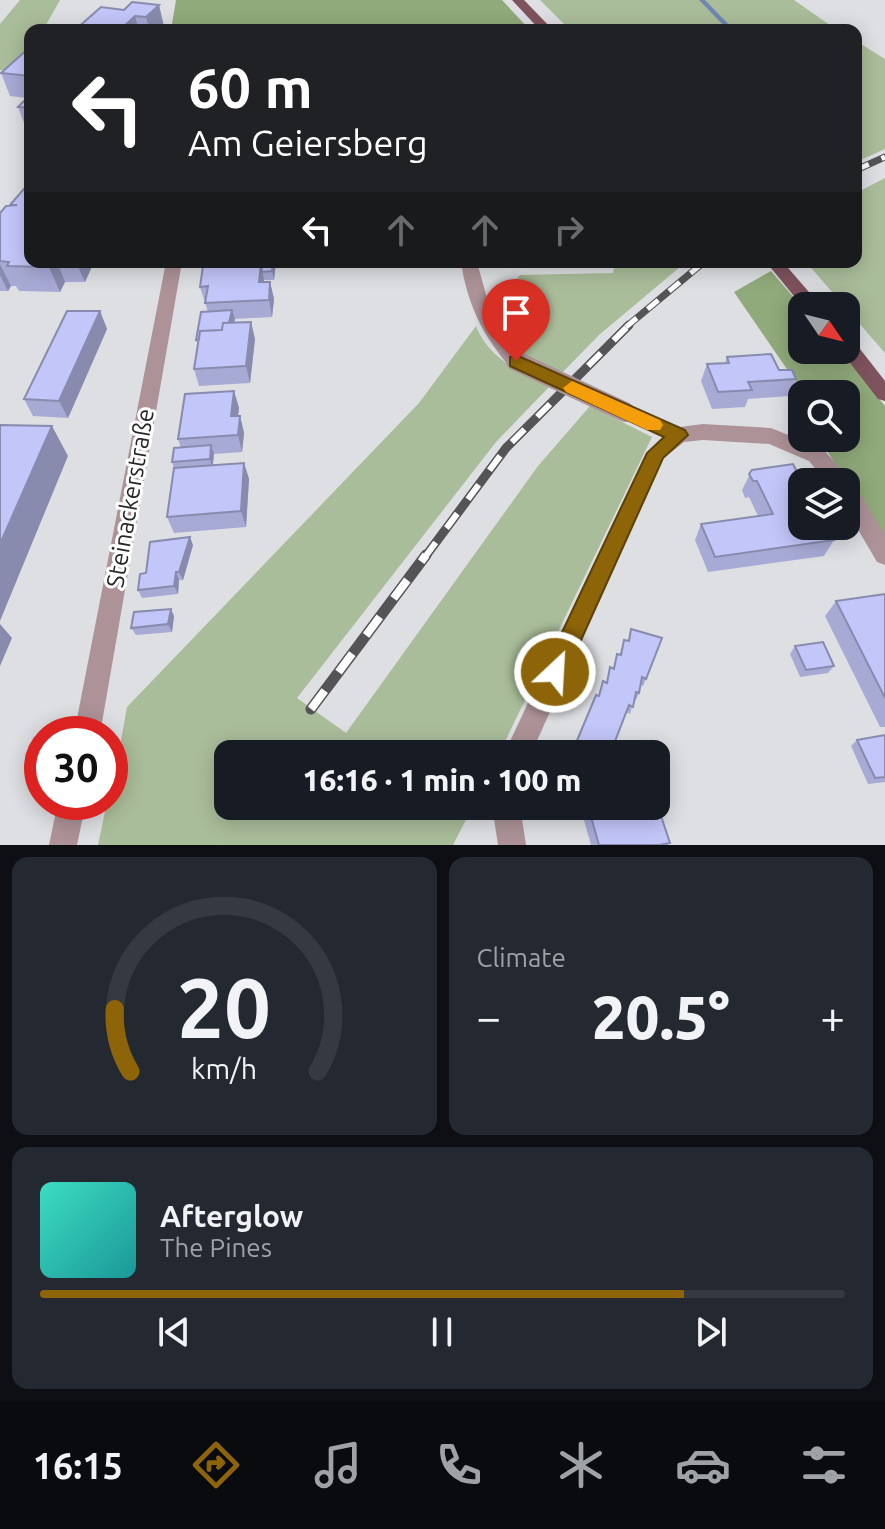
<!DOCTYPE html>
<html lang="en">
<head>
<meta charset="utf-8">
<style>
  body { margin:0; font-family:Ubuntu,sans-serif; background:#242831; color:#f1f3f6; height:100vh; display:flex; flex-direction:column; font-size:30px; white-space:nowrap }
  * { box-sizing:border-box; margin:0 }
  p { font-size:26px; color:#9ea1a6 }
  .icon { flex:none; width:44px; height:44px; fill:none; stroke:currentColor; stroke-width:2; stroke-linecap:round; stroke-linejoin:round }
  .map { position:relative; height:845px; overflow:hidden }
  .panel { display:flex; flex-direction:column; gap:12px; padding:12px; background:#0d0f14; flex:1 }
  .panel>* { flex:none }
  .guide { position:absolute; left:24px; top:24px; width:838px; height:244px; border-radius:16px; box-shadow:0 4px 20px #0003; background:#202124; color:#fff; overflow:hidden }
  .needle { width:52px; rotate:125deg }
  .controls { position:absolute; left:788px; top:292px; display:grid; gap:16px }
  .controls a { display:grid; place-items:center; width:72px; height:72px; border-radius:16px; background:#171b24; box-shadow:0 4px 20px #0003; font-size:40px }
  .speed { position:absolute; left:24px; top:716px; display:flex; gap:16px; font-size:40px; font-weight:700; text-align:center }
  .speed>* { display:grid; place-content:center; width:104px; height:104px; border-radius:50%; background:#171b24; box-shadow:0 4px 20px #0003; line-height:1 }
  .speed .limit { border:12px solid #d22; background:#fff; color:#111 }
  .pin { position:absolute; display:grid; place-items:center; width:68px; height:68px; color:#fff; margin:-82px -34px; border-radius:50% 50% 50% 0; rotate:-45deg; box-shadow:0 0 8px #0007 }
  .pin .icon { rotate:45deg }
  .me { position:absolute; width:88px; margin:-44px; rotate:25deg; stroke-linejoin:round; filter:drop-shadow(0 0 6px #0008) }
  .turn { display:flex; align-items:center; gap:28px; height:168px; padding:0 32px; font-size:36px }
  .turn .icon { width:104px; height:104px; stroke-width:2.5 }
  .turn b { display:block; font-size:56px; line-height:68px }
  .lanes { display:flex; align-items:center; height:76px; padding:0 32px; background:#0003; justify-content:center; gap:40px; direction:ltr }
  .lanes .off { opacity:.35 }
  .big { font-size:60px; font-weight:800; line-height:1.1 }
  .panel .tile { flex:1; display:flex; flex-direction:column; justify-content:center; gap:12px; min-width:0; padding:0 28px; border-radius:16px; background:#242831 }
  .panel .dial { align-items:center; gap:0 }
  .dial svg { height:208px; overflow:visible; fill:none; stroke:#363941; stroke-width:7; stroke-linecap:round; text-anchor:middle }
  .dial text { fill:#f1f3f6; stroke:none }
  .song { display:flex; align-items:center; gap:24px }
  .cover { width:96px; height:96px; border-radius:12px; background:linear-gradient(135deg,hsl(170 70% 55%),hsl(180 70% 35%)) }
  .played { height:8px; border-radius:4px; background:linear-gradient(90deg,#8d6508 80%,#363941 80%) }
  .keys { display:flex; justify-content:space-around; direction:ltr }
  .heat { display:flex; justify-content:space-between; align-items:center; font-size:44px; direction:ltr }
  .panel .tiles { flex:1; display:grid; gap:12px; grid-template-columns:1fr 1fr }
  .tile:last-child { grid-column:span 2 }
  .trip { position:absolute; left:214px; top:740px; width:456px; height:80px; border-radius:16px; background:#171b24; box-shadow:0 4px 20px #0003; font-weight:800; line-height:80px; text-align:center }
  .tab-bar { display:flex; height:128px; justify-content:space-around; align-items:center; background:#090b0e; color:#9ea1a6 }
  .tab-bar .icon { width:56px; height:56px }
  .tab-bar .current { color:#8d6508 }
  .tab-bar b { font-size:36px; color:#f1f3f6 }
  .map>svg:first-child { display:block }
  .green { fill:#aabd9a }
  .forest { fill:#91aa7b }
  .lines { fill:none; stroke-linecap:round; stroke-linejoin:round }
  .stream { fill:#6f87b2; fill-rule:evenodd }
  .minor { fill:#ad9398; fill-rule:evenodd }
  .primary { fill:#7f535e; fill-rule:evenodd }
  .rail-far2-casing { stroke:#545457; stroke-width:7 }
  .rail-far1-casing { stroke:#545457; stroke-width:9 }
  .rail-casing { stroke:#545457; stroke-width:11 }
  .rail-far2 { stroke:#fff; stroke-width:5; stroke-dasharray:14; stroke-linecap:butt }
  .rail-far1 { stroke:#fff; stroke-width:6; stroke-dasharray:18; stroke-linecap:butt }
  .rail { stroke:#fff; stroke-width:8; stroke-dasharray:23; stroke-linecap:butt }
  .minor-bridge { stroke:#ad9398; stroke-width:20 }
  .wall { fill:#a8aad6 }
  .shaded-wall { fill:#888bae }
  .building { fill:#c3c6f9; stroke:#888bae; stroke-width:2 }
  .route { fill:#8d6508; stroke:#5c4205; stroke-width:2 }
  .slow { fill:#f59e0b }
  .labels { text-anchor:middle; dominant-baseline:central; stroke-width:6; stroke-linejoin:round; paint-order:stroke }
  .street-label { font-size:24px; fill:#272729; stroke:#fff }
</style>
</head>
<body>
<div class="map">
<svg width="885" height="845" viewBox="0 0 885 845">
  <rect width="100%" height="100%" fill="#dedfe2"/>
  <path class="green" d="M20,0h40l-17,30h-13v17l-25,23h-5v-46z
    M540,0h254l43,30h-267z
    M856,41l29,18v90l-29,13z
    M885,178v175l-79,-91h50v-69z
    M615,262h71l-87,73 -39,40c-32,-16 -55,-30 -71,-64l31,-36 93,-2z
    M476,326c13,33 44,46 74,60l-54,56 -199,256 49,35 192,-267 52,-60 62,31 -153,317h-271v52h245l-20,39h-355l9,-43h3l17,-95 292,-304z"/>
  <path class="forest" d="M176,0h326l28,30h-359z
    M771,271l31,36v43h38l45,56v137l-66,-105h27v-44h-42l-70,-102z"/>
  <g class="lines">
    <path class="stream" d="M699,0h6l29,30h-6z"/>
    <path class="minor" d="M166,262h16l-82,472h-26z
      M461,262h16l15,54 31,40 2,5 -2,5h-14c-27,-32 -42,-63 -48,-104z
      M625,405l55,22 23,-3 68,4 52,21 31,35 31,51v30l-8,-3 -31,-53v-27h-20l-17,-21 -40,-17 -66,-4 -19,2 -20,16 -133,296h-27l142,-301 17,-16 -45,-20 -3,-5 3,-5z
      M58,802h28l-9,43h-28z
      M492,806h28l6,39h-28z"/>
    <path class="primary" d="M512,0h12l29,30h-13z
      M766,262h17l38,44h-19z
      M846,339l7,1 32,41v20l-7,-2 -38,-49h6z"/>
    <defs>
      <path id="rail-far2" d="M856,170l29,-13
        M626,327l78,-65"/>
      <path id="rail-far1" d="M425,557l81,-109 123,-123"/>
      <path id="rail" d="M311,709l115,-154"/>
    </defs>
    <use href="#rail-far2" class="rail-far2-casing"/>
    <use href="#rail-far1" class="rail-far1-casing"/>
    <use href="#rail" class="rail-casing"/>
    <use href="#rail-far2" class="rail-far2"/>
    <use href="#rail-far1" class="rail-far1"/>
    <use href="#rail" class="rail"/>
    <path class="minor-bridge" d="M516,361l109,51"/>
  </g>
  <path class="wall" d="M159,5l5,22 -3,3h-86l49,-20z
    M30,47v84h-3l-9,-24 9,-9 -17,-2 -9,-23z
    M0,213l30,49h64l-9,20h-20l-5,10 -41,-1 -3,-5h-5l-3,5h-8z
    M276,262l-2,18h-10v2h6l4,17 -2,18 -37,2 -1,4 21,16 -5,44 -51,3 -5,-17 4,-24 -2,-5 12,-28 -8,-25 41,-23z
    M100,311l7,18 -39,89 -35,-2 -9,-17z
    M727,357l52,13 17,9 -7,17 -41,3 -3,8 -33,2 -11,-28 6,-17 18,-1z
    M234,391l5,17 -1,8h2l4,17 -2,19 -28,2 -1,11 31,-2 5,16 -3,48 -72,6 -7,-16 7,-49 -2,-6 9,-14 -3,-9z
    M752,470l82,70 -10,16 -116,16 -13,-32 6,-16 57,-8 -9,-19 -4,1 -3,-8z
    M193,545l-10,35h-4l-1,14 -36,4 -4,-8 8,-17z
    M885,594v133h-5l-55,-111 11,-15z
    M174,616l-2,16 -36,3 -5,-7z
    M631,629l31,9 -19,48 -2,-1 -2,8 -3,7 -2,-1 -4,15 -4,-2 -14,37 -25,5 -13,-4 25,-54 7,-13 4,-16 3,1 4,-14h3l4,-14 4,1z
    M795,646l39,20 -6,7 -28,4 -10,-23z
    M885,735v47l-17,2 -17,-38 6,-6z
    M580,806h76l14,37 -2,2h-77z"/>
  <path class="shaded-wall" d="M159,5l5,22 -3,3h-11l-4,-13z
    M135,16l4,14h-19z
    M52,262h5l8,20 -5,10 -11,-25z
    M76,262h18l-9,20z
    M273,262h3l-2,18 -2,-9z
    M261,263l3,17 -2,19 -3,-17z
    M0,264l11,22 -3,5 -8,-16z
    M270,282l4,17 -2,18 -3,-17z
    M232,310l3,9 -8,28 -3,-9z
    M100,311l7,18 -39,89 -9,-17z
    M251,322l4,17 -5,44 -4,-17z
    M234,391l5,17 -3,25 -5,-17z
    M240,416l4,17 -2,19 -4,-17z
    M52,426l16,30 -68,165v-77z
    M211,445l3,9 -2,14 -2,-9z
    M244,463l5,16 -3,48 -5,-16z
    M190,537l3,8 -10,35 -4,-8z
    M176,572l3,8 -1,14 -4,-8z
    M171,609l3,7 -2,16 -4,-8z
    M0,624l12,14 -12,28z"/>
  <path class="building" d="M132,2l27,3 -13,12 -11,-1 -15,14h-45l26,-23 23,3z
    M30,47v29l-29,-3z
    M30,95v13l-12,-1z
    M30,182v80h22l-3,5 -42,-1 2,-4 -9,-1v-48l6,-7 11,-1h-7z
    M241,262h32l-1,9 -10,1 -1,-9 -20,1z
    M261,263l-2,19h11l-1,18 -64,3 3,-17 -8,1 3,-21z
    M232,310l-3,13h-6l-1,7 -22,1 -1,8 -3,1 5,-28z
    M67,311h33l-41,90 -35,-2z
    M251,322l-5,44 -52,3 6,-38 22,-1 1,-7z
    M771,354l8,16h13l4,9 -48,3 4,8 -34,2 -11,-28 22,-1 -2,-6z
    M234,391l-3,25h9l-2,19 -60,4 7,-45z
    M0,425l52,1 -52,118z
    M211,445l-1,14 -38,3 2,-14z
    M244,463l-3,48 -74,6 7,-49z
    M793,464l9,18v44h24l8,14 -119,17 -14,-33 72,-10 -16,-33h-4l-4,-7 3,-4z
    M190,537l-11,35h-3l-2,14 -36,4 2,-16 6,-1 4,-31z
    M885,594v104l-49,-97z
    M171,609l-3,15 -37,4 3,-16z
    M631,629l31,9 -16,41 -4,-2 -3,16 -3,-1 -3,15 -4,-2 -17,44 -12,2 -24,-8 20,-48 3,1 4,-15 4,2 3,-16 4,2 3,-15 4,1 3,-15 5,1z
    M823,642l11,24 -28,4 -11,-24z
    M885,735v42l-10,1 -18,-38z
    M637,744l4,10h-54z
    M656,801l14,42 -11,2h-60l-11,-39h68z"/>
  <path class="route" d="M516,355l169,75 3,5 -25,23 -100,222 -8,3 -8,-3 -4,-8 4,-8 100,-211 17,-16 -154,-71v-9z"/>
  <path class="slow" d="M572,381l88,39 3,5 -3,5h-13l-81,-38 -3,-4z"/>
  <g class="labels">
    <g class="street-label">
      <text transform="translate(130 498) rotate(-80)">Steinackerstraße</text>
    </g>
  </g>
</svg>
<div class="controls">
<a><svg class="needle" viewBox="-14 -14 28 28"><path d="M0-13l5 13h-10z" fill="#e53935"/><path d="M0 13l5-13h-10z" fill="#9ea1a6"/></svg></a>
<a><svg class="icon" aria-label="search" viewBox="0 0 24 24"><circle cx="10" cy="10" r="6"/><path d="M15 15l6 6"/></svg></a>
<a><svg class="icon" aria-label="layers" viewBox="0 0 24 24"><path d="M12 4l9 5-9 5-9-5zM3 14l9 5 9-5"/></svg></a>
</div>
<div class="speed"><div class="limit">30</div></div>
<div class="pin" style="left:516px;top:361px;background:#d93025"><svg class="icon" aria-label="arrive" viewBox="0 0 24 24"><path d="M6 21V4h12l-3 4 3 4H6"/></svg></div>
<svg class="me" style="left:555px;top:672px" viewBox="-20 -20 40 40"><circle r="17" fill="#8d6508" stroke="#fff" stroke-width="3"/><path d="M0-11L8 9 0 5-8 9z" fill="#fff"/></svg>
<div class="trip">16:16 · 1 min · 100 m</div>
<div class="guide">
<div class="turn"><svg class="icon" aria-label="left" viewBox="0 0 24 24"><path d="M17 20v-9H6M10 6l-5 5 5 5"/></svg><div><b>60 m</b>Am Geiersberg</div></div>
<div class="lanes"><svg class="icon" aria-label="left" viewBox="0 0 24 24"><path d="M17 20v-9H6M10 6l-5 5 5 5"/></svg><svg class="icon off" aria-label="ahead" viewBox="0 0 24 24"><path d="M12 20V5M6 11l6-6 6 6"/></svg><svg class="icon off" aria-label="ahead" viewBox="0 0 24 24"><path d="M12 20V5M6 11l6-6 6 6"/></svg><svg class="icon off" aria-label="right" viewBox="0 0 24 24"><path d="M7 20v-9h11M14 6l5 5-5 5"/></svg></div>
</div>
</div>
<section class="panel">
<div class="tiles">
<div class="tile dial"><svg viewBox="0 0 100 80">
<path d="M14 69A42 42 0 1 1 86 69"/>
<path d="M14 69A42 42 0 0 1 8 45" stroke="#8d6508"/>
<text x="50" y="56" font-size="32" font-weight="700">20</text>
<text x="50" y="72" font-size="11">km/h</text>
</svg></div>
<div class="tile"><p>Climate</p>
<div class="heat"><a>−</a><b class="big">20.5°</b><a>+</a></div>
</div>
<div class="tile">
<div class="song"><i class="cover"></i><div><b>Afterglow</b><p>The Pines</p></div></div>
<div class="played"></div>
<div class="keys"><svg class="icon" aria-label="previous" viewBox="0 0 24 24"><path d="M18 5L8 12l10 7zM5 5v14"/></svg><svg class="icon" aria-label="pause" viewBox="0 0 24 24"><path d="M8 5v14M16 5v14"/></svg><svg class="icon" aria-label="next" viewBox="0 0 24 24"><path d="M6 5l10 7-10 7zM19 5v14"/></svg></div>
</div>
</div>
</section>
<nav class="tab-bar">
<b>16:15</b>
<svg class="icon current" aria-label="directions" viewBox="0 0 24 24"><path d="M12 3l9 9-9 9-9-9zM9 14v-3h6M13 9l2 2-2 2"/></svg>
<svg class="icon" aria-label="music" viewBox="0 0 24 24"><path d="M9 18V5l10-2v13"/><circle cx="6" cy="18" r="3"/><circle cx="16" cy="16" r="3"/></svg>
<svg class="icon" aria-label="phone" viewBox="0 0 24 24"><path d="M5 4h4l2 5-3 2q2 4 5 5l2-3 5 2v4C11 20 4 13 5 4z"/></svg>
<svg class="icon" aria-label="climate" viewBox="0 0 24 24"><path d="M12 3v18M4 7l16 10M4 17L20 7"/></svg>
<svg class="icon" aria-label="car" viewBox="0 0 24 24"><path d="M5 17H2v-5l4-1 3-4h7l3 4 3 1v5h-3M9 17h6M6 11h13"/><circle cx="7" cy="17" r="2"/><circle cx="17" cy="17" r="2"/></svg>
<svg class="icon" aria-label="filters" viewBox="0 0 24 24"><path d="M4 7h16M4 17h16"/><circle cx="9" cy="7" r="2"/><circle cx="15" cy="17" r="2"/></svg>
</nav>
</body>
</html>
